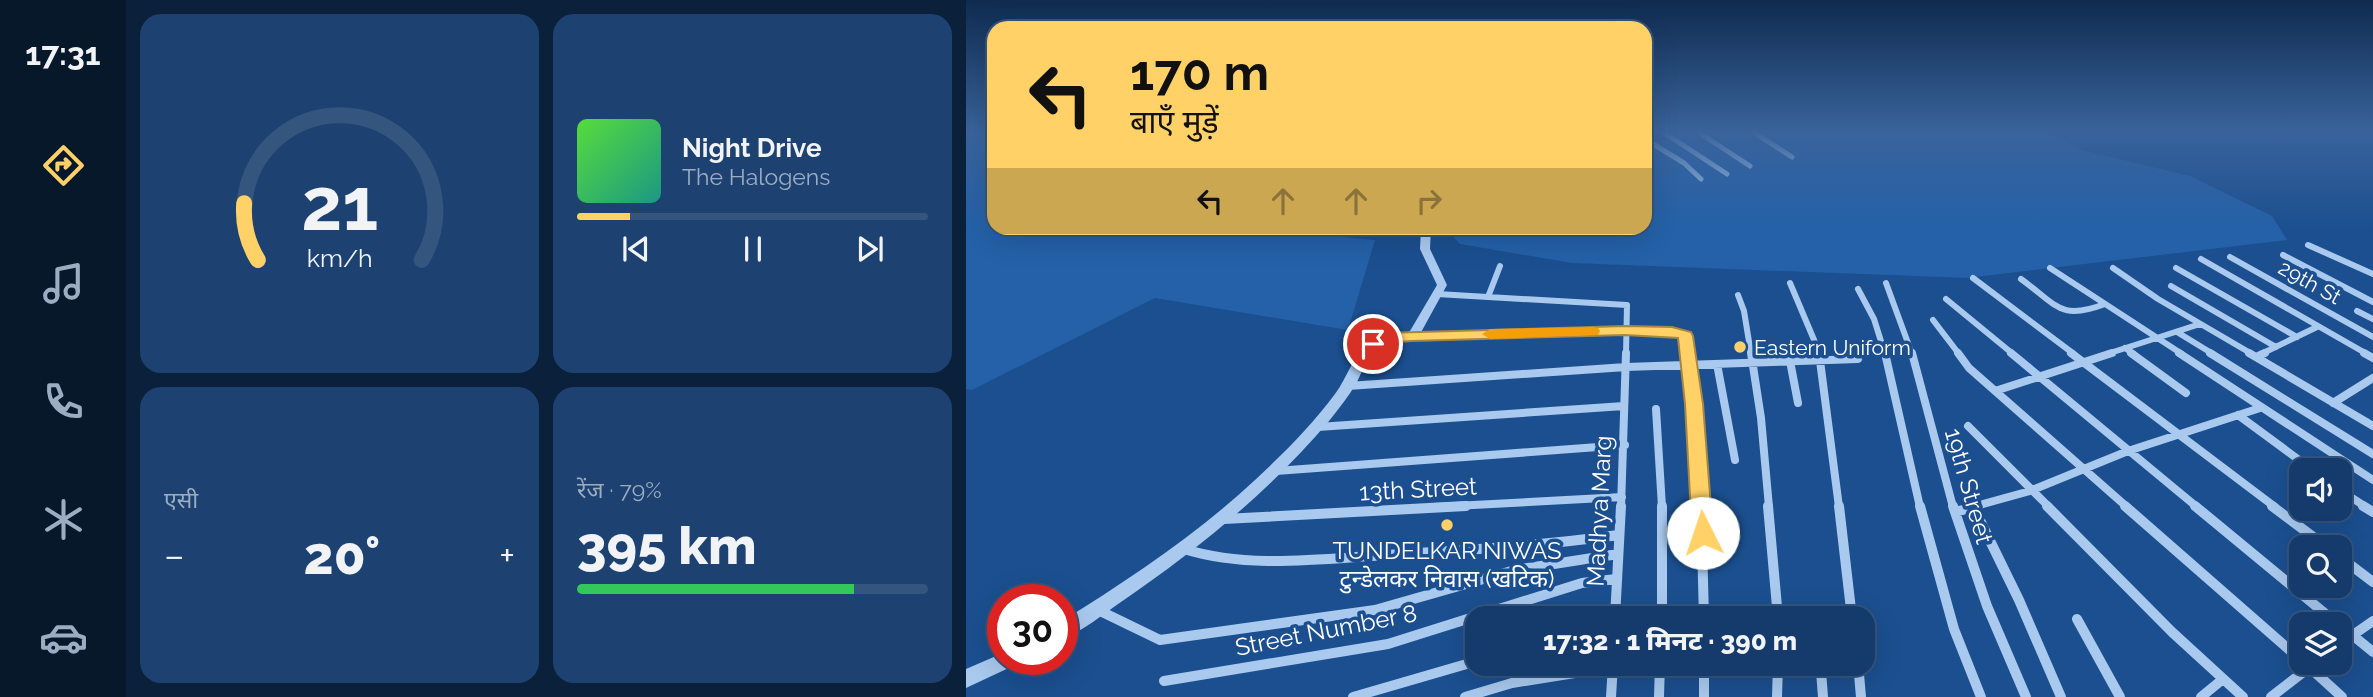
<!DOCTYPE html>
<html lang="hi">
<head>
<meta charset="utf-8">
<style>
  body { margin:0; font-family:Raleway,"Noto Sans Devanagari",sans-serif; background:#1d4271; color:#f1f3f6; height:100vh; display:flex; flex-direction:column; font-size:26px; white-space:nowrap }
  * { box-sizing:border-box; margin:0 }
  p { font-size:23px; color:#9dadc1 }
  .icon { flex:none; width:38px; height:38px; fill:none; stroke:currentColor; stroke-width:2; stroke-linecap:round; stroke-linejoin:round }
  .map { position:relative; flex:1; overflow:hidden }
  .sheet { display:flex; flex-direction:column; gap:14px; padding:14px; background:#0b203b; width:840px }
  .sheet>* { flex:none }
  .hud { position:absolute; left:21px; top:21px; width:665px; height:214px; border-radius:21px; box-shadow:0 7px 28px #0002,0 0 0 2px #33557e; background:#ffd166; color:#111; overflow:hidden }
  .fabs { position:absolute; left:1323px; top:458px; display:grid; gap:14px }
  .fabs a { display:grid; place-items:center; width:63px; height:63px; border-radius:14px; background:#143b6b; box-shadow:0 7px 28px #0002,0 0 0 2px #33557e; font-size:35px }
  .speed { position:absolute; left:21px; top:584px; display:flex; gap:14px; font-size:35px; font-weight:700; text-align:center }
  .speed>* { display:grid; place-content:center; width:91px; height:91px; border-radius:50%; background:#143b6b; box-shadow:0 7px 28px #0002,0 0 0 2px #33557e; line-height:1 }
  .speed .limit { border:10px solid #d22; background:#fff; color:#111 }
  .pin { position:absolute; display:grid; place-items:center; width:60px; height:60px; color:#fff; margin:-30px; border:4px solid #fff; border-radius:50%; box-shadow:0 2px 7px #0007 }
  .me { position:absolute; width:77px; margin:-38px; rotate:356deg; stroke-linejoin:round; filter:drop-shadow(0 0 5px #0008) }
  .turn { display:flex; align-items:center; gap:24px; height:147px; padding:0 28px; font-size:32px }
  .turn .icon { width:91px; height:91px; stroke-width:2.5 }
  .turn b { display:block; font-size:49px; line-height:60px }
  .lanes { display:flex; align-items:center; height:66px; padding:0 28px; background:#0003; justify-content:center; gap:35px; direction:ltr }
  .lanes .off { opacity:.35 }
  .big { font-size:52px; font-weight:800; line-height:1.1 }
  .sheet .widget { flex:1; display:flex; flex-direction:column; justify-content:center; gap:10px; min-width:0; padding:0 24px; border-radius:21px; background:#1d4271 }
  .sheet .dial { align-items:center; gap:0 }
  .dial svg { height:182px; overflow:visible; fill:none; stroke:#33557e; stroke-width:7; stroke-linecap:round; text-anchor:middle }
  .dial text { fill:#f1f3f6; stroke:none }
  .song { display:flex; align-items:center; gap:21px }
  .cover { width:84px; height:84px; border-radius:10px; background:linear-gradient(135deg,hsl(110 70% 55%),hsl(170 70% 35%)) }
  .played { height:7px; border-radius:4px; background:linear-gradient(90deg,#ffd166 15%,#33557e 15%) }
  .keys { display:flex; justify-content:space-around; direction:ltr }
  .heat { display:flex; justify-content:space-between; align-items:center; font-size:38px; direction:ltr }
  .charge { height:10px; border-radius:5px; background:linear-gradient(90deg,#34c759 79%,#33557e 0) }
  .sheet .tiles { flex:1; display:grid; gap:14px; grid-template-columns:repeat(2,1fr) }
  .trip { position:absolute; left:499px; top:606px; width:410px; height:70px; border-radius:21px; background:#143b6b; box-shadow:0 7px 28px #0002,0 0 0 2px #33557e; font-weight:800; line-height:70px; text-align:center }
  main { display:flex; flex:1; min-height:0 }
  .menu { display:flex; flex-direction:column; width:126px; justify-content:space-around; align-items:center; background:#08182b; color:#9dadc1 }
  .menu .icon { width:49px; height:49px }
  .menu .on { color:#ffd166 }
  .menu b { font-size:32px; color:#f1f3f6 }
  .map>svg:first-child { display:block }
  .green { fill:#2461a8 }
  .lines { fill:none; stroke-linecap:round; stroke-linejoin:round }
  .minor-far3 { stroke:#a9c9ee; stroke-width:5 }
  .minor-far2 { stroke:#a9c9ee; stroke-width:6 }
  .minor-far1 { stroke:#a9c9ee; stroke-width:8 }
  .minor { stroke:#a9c9ee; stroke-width:10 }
  .tertiary { fill:#a9c9ee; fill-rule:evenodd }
  .route { fill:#ffd166; stroke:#a68842; stroke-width:2 }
  .slow { fill:#f59e0b }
  .poi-dot { fill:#ffd166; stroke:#1b4f8f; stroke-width:2.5 }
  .labels { text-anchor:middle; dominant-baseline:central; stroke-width:7; stroke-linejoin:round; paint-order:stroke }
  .street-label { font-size:21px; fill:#fff; stroke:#1b4f8f }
  .poi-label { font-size:21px; fill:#fff; stroke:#1b4f8f; text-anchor:start }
  .near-street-label { font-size:24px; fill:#fff; stroke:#1b4f8f }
  .near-poi-label { font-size:24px; fill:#fff; stroke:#1b4f8f }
</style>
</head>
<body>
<main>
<nav class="menu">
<b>17:31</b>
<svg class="icon on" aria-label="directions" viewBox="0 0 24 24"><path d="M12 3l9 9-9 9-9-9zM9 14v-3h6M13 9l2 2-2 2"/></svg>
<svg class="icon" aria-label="music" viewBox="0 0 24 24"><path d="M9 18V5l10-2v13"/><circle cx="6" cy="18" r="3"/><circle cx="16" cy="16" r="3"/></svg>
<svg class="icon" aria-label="phone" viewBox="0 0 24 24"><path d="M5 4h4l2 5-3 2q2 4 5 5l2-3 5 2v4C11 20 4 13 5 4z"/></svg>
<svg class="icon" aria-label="climate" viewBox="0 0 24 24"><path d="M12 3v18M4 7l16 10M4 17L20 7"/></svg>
<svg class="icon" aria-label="car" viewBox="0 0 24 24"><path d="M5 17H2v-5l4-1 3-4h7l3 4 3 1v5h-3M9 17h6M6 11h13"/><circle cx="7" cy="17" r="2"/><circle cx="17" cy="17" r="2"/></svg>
</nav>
<section class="sheet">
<div class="tiles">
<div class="widget dial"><svg viewBox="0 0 100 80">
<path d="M14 69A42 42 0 1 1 86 69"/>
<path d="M14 69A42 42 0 0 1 8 44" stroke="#ffd166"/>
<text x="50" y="56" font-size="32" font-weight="700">21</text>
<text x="50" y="72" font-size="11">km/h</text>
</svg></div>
<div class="widget">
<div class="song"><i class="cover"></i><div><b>Night Drive</b><p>The Halogens</p></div></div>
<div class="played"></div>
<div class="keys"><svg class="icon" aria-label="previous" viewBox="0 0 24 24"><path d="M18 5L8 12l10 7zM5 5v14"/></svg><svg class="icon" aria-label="pause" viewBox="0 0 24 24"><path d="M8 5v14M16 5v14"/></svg><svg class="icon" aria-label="next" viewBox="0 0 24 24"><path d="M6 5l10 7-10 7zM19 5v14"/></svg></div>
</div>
<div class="widget"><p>एसी</p>
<div class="heat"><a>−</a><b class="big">20°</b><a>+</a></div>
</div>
<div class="widget"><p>रेंज · 79%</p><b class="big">395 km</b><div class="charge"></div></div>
</div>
</section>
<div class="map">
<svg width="1407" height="697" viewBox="0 0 1407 697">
  <rect width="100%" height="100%" fill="#1b4f8f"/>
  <path class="green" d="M0,132h28v96h248l133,12 -27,90 -193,-32 -183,92 -6,-1z
    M679,132h401l39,19 105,25 82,40 15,24 -320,38 -395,-15 -112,-19 -15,-16h200z"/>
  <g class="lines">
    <path class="minor-far3" d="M697,132l64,42
      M732,132l52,34
      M787,132l39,25
      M679,139l39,24 17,16"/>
    <path class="minor-far2" d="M1342,245l65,29
      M1317,255l90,47
      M1264,257l143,80
      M1235,259l166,95
      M1084,268l132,86
      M1147,268l45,31 94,55
      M1210,268l121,69
      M1007,278l101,76
      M1055,279c36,26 39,42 84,25
      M824,283l30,71
      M920,283l26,71
      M1205,286l105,61
      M892,289l16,30 11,35
      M471,294l190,11 -1,49
      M772,295l6,16 7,43
      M522,297l12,-31
      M980,299l67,55
      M1391,311l16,8
      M967,320l26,34
      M1211,332l36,22
      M446,336l260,-4 13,4 2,18
      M1159,348l9,6
      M1141,354l93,-30
      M1295,354l56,-27"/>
    <path class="minor-far1" d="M721,353l14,154
      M785,353l10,65 8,89
      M853,353l20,154
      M919,353l35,154
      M946,353l41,154
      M992,353l11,15 158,139
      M1045,353l186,154
      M1105,353l204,154
      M1165,353l55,40
      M1213,353l194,127
      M1244,353l163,101
      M1283,353l124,73
      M1398,353l9,5
      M1290,357l9,-4
      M824,361l8,42
      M751,364l18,96
      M382,386l278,-19 232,-8
      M1029,391l117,-38
      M1367,403l40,-25
      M690,409l6,98
      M1272,415l76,56
      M1002,426l81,81
      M352,427l306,-21
      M310,471l349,-26
      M1374,490l26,17
      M469,507l187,-10
      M655,507l5,-154
      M1006,507l58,-16 98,-40 132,-43"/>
    <path class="minor" d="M696,506v112
      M735,506l3,112
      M802,506l10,112
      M873,506l13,112
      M954,506l34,123 27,68
      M987,506l34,100 39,91
      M1081,506l125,126 71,65
      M1159,506l176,154
      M1229,506l144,119
      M1306,506l56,42
      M1397,506l10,6
      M1008,508l45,92 42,97
      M989,512l23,-6
      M258,519l242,-13
      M218,549c64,20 135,10 201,6 78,-5 155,-9 233,-20
      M1374,557l33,25
      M130,609l64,31 215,-30 140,-40 103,-16
      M649,618l6,-112
      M1111,619l43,78
      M1374,625l33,27
      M1374,644l33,-23
      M738,663v34
      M892,663l3,34
      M1342,666l34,31
      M855,671l2,26
      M198,681l224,-37 194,-61 34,-4
      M387,697l124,-36
      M499,697l47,-14 100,-16
      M645,697l2,-33
      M693,697l1,-34
      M811,697l1,-34
      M1235,697l22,-18
      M1305,697l44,-34"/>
    <path class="tertiary" d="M455,228h10l-1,21 17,36 -28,51c-12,6 -30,0 -40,9 -11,9 -16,25 -22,37 -8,14 -18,26 -28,39 -60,71 -132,129 -208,181 -19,13 -38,29 -59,37v-18c68,-42 135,-87 193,-141 29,-27 57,-55 80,-86 12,-16 19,-40 35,-54 12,-10 28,-3 40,-9l27,-46 -17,-36z
      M37,653v7h12l-2,6 -47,22v-19z"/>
  </g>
  <linearGradient id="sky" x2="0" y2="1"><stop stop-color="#0f2b4f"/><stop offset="0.57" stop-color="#39639b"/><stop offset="1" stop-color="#39639b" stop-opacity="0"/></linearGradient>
  <rect width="1407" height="230" fill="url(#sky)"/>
  <path class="route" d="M659,326l47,1 19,5 2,4 10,68 10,129 -3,6 -7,2 -8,-2 -3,-6 -7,-129 -7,-66 -53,-3 -214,6 -24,2 -14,6 -8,-5 19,-11z"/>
  <path class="slow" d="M627,327l5,1 2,3 -2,4 -108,4 -8,-5 8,-5z"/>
  <g class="poi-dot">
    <circle cx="774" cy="347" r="7"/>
    <circle cx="481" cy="525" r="7"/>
  </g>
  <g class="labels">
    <g class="street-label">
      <text transform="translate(1344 282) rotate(29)">29th St</text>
    </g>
    <g class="poi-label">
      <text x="788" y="347">Eastern Uniform</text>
    </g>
    <g class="near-street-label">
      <text transform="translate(1003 486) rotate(74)">19th Street</text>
      <text transform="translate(452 489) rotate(-3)">13th Street</text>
      <text transform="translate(633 511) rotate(-87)">Madhya Marg</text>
      <text transform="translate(360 630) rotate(-11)">Street Number 8</text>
    </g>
    <g class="near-poi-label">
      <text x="481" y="550">TUNDELKAR NIWAS<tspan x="481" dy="28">टुन्डेलकर निवास (खटिक)</tspan></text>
    </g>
  </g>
</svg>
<div class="fabs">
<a><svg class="icon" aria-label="sound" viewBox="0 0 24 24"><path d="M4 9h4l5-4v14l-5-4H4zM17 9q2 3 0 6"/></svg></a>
<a><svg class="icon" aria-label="search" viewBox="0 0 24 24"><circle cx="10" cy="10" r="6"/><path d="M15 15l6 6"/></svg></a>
<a><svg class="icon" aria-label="layers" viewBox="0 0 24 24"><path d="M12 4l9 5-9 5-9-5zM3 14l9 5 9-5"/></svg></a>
</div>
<div class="speed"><div class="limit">30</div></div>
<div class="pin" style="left:407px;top:344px;background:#d93025"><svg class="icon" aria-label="arrive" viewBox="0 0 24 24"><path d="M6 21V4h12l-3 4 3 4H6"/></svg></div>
<svg class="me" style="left:737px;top:533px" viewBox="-20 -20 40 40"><circle r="19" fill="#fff"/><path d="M0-13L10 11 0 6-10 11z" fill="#ffd166"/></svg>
<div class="trip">17:32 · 1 मिनट · 390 m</div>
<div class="hud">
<div class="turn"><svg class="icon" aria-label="left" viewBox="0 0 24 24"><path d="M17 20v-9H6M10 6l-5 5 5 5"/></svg><div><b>170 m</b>बाएँ मुड़ें</div></div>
<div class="lanes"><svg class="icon" aria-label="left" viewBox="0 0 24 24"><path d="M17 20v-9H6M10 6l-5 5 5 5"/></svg><svg class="icon off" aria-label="ahead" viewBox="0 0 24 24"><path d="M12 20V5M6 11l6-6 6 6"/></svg><svg class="icon off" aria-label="ahead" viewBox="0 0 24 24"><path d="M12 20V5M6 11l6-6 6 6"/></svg><svg class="icon off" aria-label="right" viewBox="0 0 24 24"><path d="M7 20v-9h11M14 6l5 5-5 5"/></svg></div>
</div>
</div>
</main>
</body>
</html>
